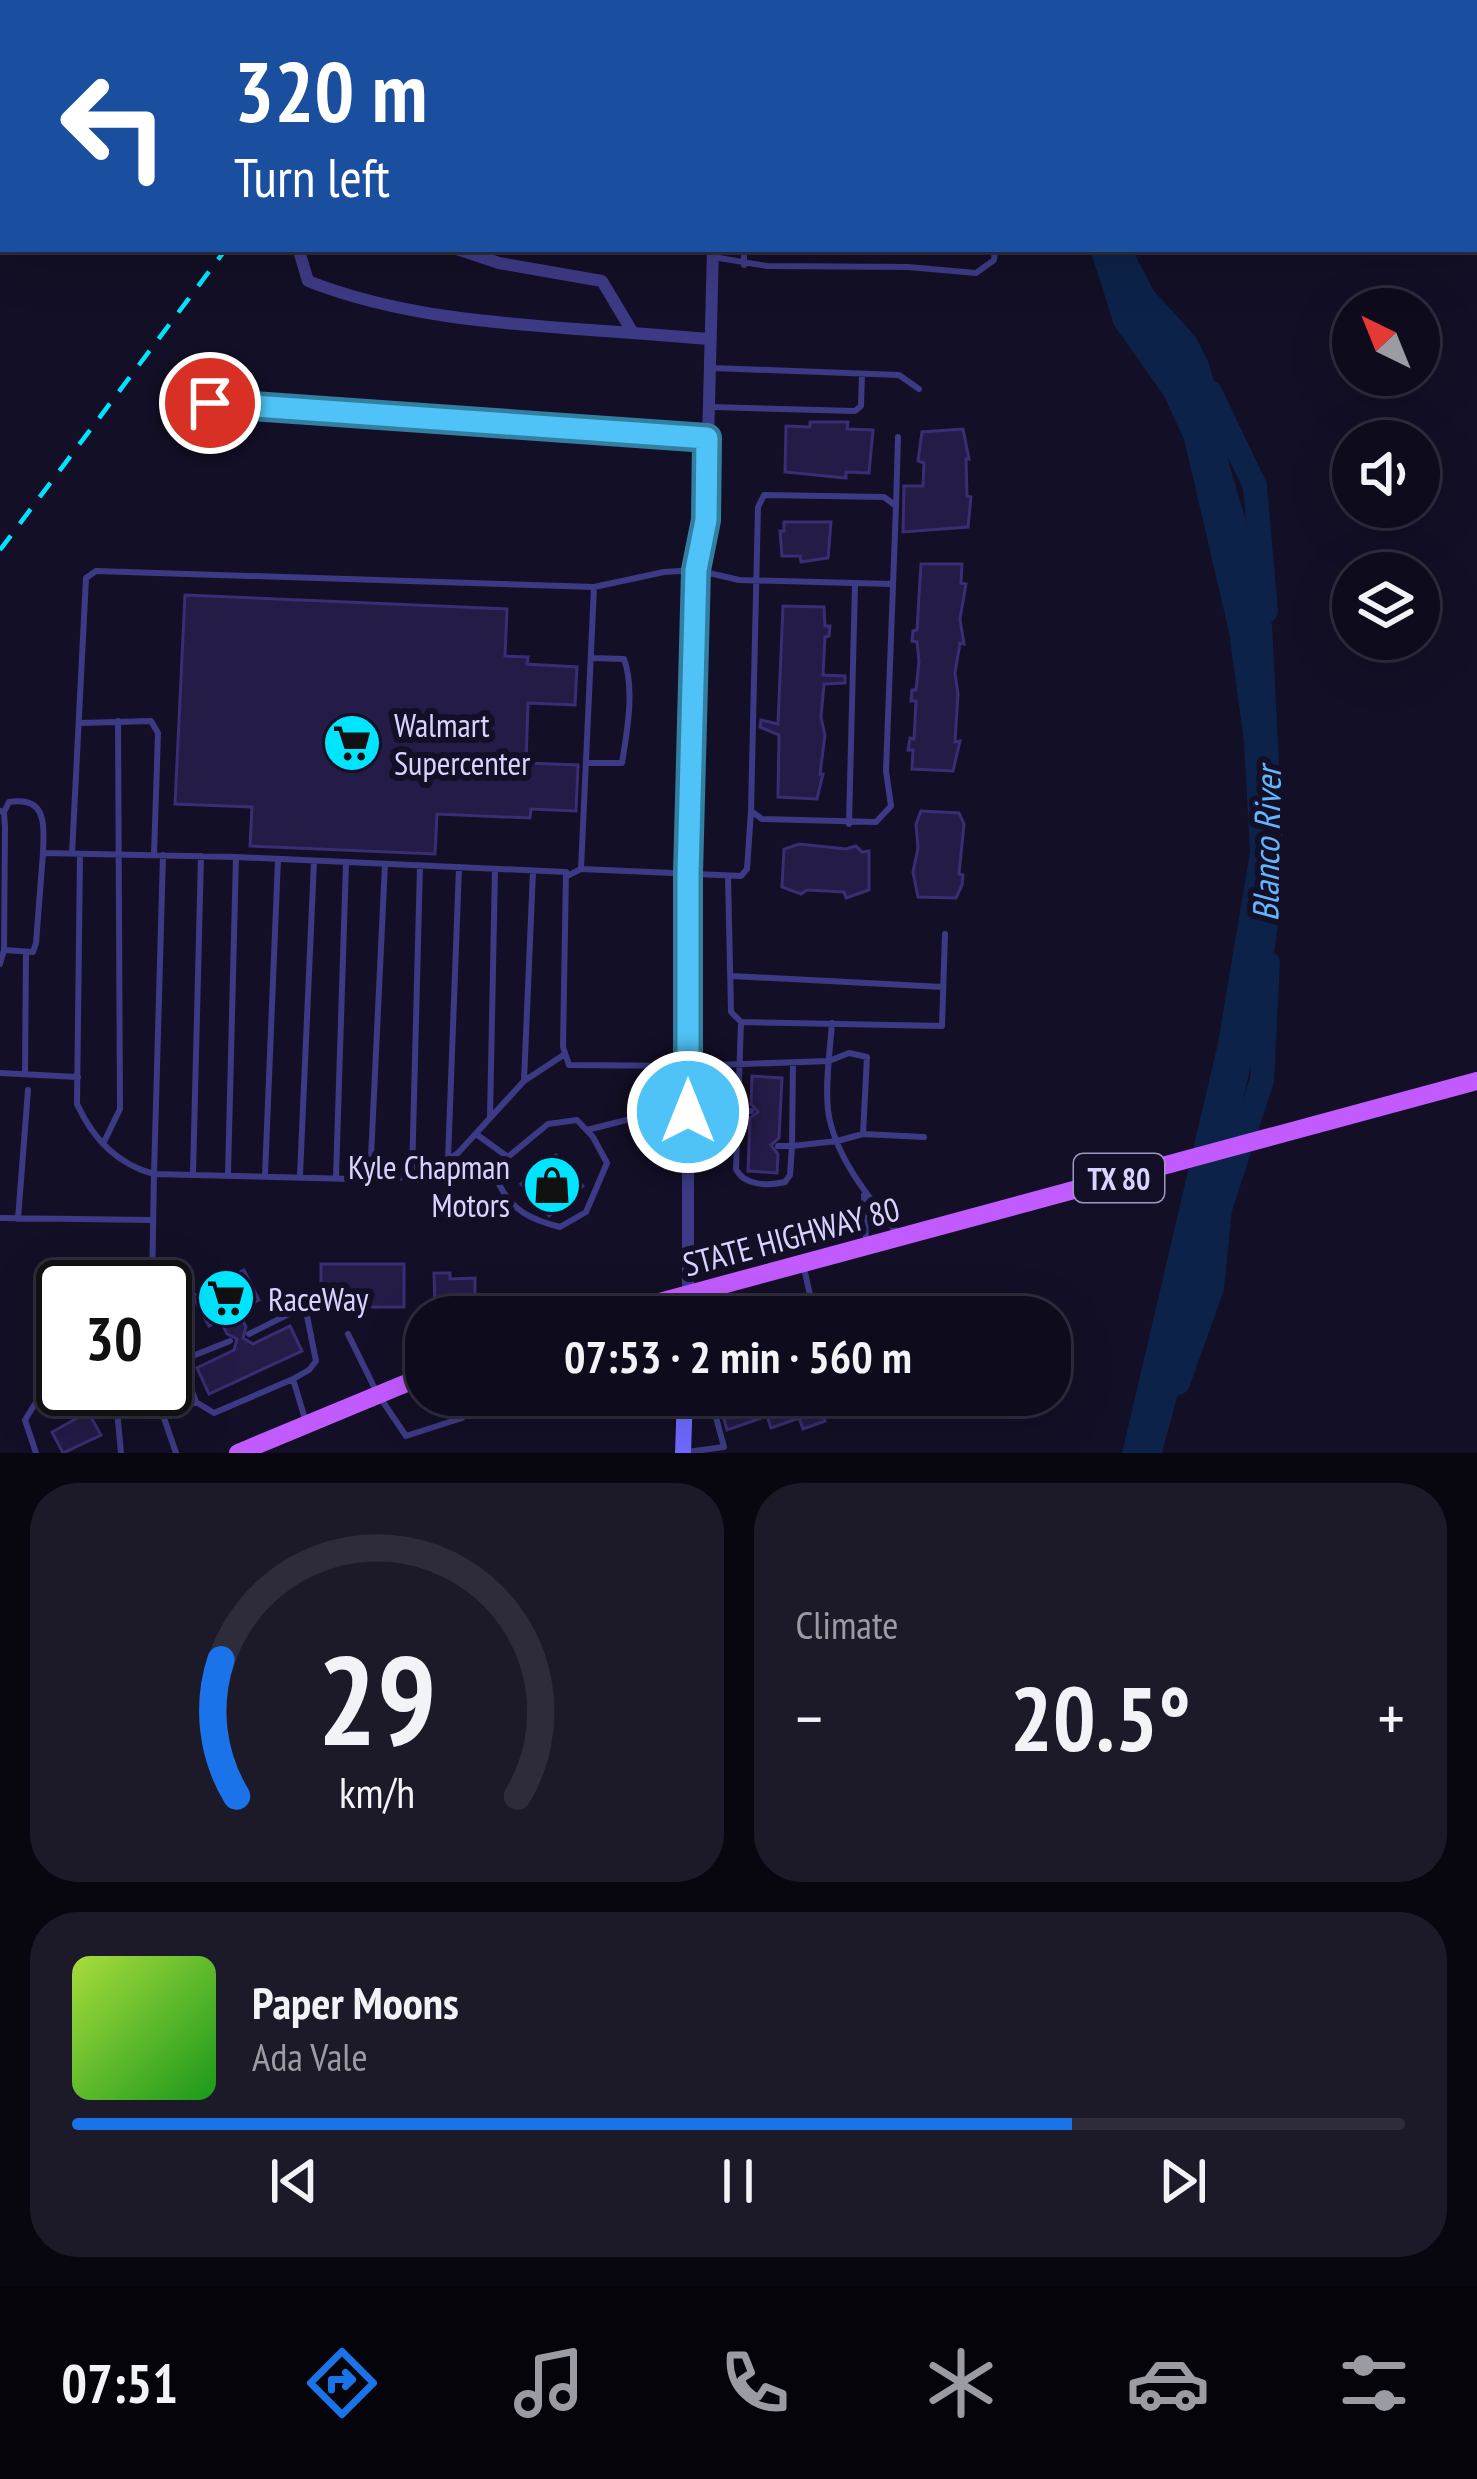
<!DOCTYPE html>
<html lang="en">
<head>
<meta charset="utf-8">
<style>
  body { margin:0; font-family:"PT Sans Narrow",sans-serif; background:#1c1929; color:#f1f3f6; height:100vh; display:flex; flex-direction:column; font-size:45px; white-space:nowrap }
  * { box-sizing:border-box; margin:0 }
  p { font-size:39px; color:#9b9ba3 }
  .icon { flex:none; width:66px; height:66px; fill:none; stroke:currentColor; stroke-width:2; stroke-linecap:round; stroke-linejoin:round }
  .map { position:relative; height:1453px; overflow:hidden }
  .details { display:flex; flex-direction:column; gap:30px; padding:30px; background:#08060f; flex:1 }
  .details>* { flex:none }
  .hud { position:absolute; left:0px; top:0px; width:1479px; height:252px; box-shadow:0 12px 48px #0002,0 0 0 3px #2e2b3b; background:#1a4fa0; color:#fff; overflow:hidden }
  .needle { width:78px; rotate:317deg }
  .controls { position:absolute; left:1332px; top:288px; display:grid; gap:24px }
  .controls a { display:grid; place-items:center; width:108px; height:108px; border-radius:50%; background:#0e0b1c; box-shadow:0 12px 48px #0002,0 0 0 3px #2e2b3b; font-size:60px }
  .speed { position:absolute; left:36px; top:1260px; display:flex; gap:24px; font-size:60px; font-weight:700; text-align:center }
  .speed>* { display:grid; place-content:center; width:156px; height:156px; border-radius:50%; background:#0e0b1c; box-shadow:0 12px 48px #0002,0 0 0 3px #2e2b3b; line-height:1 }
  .speed .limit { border:6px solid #111; border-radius:18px; background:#fff; color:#111 }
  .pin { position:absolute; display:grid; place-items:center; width:102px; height:102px; color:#fff; margin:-51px; border:6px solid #fff; border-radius:50%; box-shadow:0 3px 12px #0007 }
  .me { position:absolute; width:132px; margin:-66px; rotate:0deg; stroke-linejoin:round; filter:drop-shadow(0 0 9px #0008) }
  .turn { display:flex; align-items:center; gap:42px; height:252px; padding:0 36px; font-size:54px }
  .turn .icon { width:156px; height:156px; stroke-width:2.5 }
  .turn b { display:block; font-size:84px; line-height:102px }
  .big { font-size:90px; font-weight:700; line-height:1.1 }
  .details .widget { flex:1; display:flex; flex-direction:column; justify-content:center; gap:18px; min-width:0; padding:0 42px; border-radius:48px; background:#1c1929 }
  .details .dial { align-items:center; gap:0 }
  .dial svg { height:312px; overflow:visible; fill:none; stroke:#2e2b3b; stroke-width:7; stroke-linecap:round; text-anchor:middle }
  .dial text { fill:#f1f3f6; stroke:none }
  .song { display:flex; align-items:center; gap:36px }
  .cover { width:144px; height:144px; border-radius:18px; background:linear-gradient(135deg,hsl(80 70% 55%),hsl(120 70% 35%)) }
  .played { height:12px; border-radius:6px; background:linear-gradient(90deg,#1a73e8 75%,#2e2b3b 75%) }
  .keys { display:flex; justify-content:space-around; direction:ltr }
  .heat { display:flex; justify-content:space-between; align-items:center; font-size:66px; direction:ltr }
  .details .tiles { flex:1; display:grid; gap:30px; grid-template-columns:1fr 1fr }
  .widget:last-child { grid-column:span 2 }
  .trip { position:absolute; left:405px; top:1296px; width:666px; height:120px; border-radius:48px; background:#0e0b1c; box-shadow:0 12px 48px #0002,0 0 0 3px #2e2b3b; font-weight:700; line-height:120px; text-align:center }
  .dock { display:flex; height:192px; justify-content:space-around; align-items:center; background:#06040b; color:#9b9ba3 }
  .dock .icon { width:84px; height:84px }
  .dock .selected { color:#1a73e8 }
  .dock b { font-size:54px; color:#f1f3f6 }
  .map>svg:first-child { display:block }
  .water { fill:#0c2248 }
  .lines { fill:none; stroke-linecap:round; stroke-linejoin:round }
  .river { stroke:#0c2248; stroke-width:24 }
  .building { fill:#241b47; stroke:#3b2d73; stroke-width:3 }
  .lane { stroke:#3d3a85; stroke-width:6 }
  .street { stroke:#3d3a85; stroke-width:12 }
  .secondary { stroke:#6f6bff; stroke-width:16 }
  .primary { stroke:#c25bff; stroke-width:18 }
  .rail { stroke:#00e5ff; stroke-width:4.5; stroke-dasharray:18 15; stroke-linecap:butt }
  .route-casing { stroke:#337fa1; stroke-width:30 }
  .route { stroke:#4fc3f7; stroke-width:21 }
  .labels { text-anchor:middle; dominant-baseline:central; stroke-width:12; stroke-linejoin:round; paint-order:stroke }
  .shield { fill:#130f26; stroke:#9e99be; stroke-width:3 }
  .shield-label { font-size:30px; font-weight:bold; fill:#d9d4ff }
  .poi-label { font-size:33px; fill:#d9d4ff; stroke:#130f26; text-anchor:start }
  .street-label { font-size:33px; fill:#d9d4ff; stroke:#130f26 }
  .water-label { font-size:36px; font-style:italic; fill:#62b6ff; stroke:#130f26 }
</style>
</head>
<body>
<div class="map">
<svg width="1477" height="1453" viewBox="0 0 1477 1453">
  <rect width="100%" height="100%" fill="#130f26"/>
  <path class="water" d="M1090,249h42l22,42 41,45 13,25 13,44 8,58 36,124 7,38 11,217 -3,71 -10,67 -58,259 -8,57 -42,157h-40l96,-410 32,-191 -6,-110 -15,-110 -45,-193 -20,-43 -50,-71z"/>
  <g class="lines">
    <path class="river" d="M1210,392l45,94 11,125
      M1178,1383l34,-95 8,-79 42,-129 6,-117"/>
  </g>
  <path class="building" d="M810,422h38l-1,7 26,1 -4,43 -23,-1v6l-61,-6 1,-46 24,1z
    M963,429l6,30h-3l1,37 4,1 -3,30 -65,5 1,-46h19l1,-23 -6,-2 4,-29z
    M784,522h47l-3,36 -27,4 -1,-6h-18l-2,-25h4z
    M921,564h41l-1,19 5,1 -6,35 4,25 -4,-1 -5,30 3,21 -3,48 5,-1 -7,30 -41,-2 1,-19h-5l2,-12 4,1 2,-38h-5l1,-11h4l3,-29 -2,-19 -5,-1 1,-10 4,-1z
    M185,595l322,14 -2,47 23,1 -1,7 50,3 -2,38 -47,-2 -2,60 52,2 -2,46 -45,-2 -1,9 -93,-4 -2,40 -185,-8 2,-39 -77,-3z
    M783,606l41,1 1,19h5l-1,10 -4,1 -2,38 22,1v7l-21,1 -3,33 4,18 -5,39h3l-6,25 -39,-2 1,-62 -19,-8 1,-7 17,4z
    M921,811l38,2 5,11 -5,50 4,1 -1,10 -6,13 -38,-1 -5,-25 5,-24 -2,-24z
    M799,844l47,5 10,-3 6,6 7,-1v39l-23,8 -2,-6 -37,-2 -6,4 -19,-7 2,-38z
    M752,1076l30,2 -3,60 -8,7 7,9 -1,19 -29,-2 2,-53 8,-6 -7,-8z
    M556,1155l27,31 -34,30 -28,-32z
    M321,1264h83v43h-83z
    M244,1270l15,30 -21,11 8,16 -3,11 10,6 37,-18 12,25 -93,43 -12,-26 37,-18 3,-11 -10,-5 -7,-15 -11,7 -16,-30z
    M434,1273h16v6l25,-1v21l-26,1v7l-14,1z
    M737,1395h128v2l-43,15 3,9 -22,8 -4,-11 -28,10 -4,-12 -40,14 -8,-29z
    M88,1412l13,23 -38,18 -11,-21z"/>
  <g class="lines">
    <path class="lane" d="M713,257l54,9 141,1 68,6 18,-13 1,-11
      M744,265v-16
      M712,368l187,7 20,14
      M712,407l143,4 6,-5 1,-32
      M764,495l120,2 12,9 -10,265 5,35 -15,16 -114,-3 -11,-8 7,-304z
      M896,506l2,-69
      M594,587l70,-15 32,-2 43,10 153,4
      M80,723l71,-2 7,12 -4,122
      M586,763h36c5,-31 13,-74 2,-104l-32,-1
      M0,811l4,1 1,15 -1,123 29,2 3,-9 7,-90 193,4 330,15 -3,175 6,18 119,1 141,-5 20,-8 18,4 -4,77
      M4,812l5,-10c38,-6 35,22 34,51
      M849,824l6,-239
      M72,854l14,-276 10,-7 498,16 -13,282 -14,7
      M80,854l-3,250c15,33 39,60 77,70l9,-319
      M581,869l160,7 6,-7 4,-58
      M728,876l3,136 10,10
      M0,964l4,-14
      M731,976l212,11
      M832,1023c-2,28 -7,59 -4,87 6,47 43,90 71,125
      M0,1073l78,4
      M25,1074l1,-121
      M524,1081l9,-210
      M739,1111h12
      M490,1117l5,-248
      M587,1130l67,-17 34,-1
      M476,1134l32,23 -9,27c13,27 33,36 61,43l26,-15 21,-49 -14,-26 -16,-17 -29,4 -40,33
      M924,1137l-61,-3 -26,7 -45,5 -2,29 -5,7c-16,4 -41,4 -49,-13l5,-147 201,4 3,-92
      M103,1144l17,-35 -2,-388
      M778,1146h14l1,-83
      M448,1160l11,-293
      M193,1174l8,-318
      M228,1174l8,-317
      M265,1175l13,-316
      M300,1175l14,-314
      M412,1175l8,-309
      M336,1177l10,-314
      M370,1178l15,-314
      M864,1195l2,47
      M0,1218l150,2
      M18,1219l10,-129
      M804,1268l11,49
      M152,1287l2,-113 237,6 45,-12 22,-15 66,-72 41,-27
      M249,1334l56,-28 11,55 -7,9 -16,9 12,40
      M348,1334l29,59 29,43 56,-18 -4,-23
      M181,1361l15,41
      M165,1367l65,-26
      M115,1389l6,64
      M159,1389l4,26 13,38
      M163,1415l33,-13 18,11 79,-34
      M687,1452l37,-5 -14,-52
      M36,1453l-11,-33 13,-21 25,-13"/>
    <path class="street" d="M721,3v-3
      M304,249l-4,5 8,27c101,40 217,44 325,52l-31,-52 -103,-18 -42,-14
      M633,333l76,6
      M210,403l497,35
      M688,1295v-421l8,-304 10,-51 7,-270"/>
    <path class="secondary" d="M687,1317l1,-22
      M683,1453l2,-58"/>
    <path class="primary" d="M604,1317l873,-236
      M238,1453l188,-78"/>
    <path class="rail" d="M431,3l3,-3
      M0,550l226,-301"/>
  </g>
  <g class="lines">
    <defs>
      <path id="route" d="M210,403l497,35 -1,82 -10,50 -8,304v238"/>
    </defs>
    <use href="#route" class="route-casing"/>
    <use href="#route" class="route"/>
  </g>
  <defs>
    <symbol id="supermarket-disc" viewBox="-11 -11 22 22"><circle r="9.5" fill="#00e5ff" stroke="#130f26"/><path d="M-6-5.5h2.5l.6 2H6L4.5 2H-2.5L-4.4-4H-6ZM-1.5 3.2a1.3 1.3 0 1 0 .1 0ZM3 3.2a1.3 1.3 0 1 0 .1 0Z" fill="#111"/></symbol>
    <symbol id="shop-disc" viewBox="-11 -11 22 22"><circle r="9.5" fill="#00e5ff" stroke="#130f26"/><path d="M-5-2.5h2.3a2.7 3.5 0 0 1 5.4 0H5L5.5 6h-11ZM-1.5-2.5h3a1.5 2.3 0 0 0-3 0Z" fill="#111"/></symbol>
  </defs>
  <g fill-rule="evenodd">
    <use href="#supermarket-disc" x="319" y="710" width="66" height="66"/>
    <use href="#shop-disc" x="519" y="1152" width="66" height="66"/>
    <use href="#supermarket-disc" x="193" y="1265" width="66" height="66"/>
  </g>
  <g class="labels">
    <rect class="shield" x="1074" y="1154" width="90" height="48" rx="9"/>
    <g class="shield-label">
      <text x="1119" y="1178">TX 80</text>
    </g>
    <g class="poi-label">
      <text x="394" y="724">Walmart<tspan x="394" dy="38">Supercenter</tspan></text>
      <text x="510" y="1166" text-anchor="end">Kyle Chapman<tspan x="510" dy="38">Motors</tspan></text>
      <text x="268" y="1298">RaceWay</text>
    </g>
    <g class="street-label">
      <text transform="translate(791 1236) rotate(-15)">STATE HIGHWAY 80</text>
    </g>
    <g class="water-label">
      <text transform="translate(1266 844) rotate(-89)">Blanco River</text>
    </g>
  </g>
</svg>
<div class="controls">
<a><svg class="needle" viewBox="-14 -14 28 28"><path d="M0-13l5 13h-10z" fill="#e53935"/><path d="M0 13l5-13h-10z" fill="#9b9ba3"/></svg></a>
<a><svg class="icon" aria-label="sound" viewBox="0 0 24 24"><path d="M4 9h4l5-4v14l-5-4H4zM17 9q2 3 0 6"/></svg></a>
<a><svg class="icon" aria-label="layers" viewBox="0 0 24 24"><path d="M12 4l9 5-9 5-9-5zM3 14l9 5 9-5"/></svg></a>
</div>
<div class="speed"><div class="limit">30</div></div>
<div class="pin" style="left:210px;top:403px;background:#d93025"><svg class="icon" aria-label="arrive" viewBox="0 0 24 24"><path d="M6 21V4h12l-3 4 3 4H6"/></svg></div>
<svg class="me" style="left:688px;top:1112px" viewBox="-20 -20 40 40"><circle r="17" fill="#4fc3f7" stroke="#fff" stroke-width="3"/><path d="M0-11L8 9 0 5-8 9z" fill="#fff"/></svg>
<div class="trip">07:53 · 2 min · 560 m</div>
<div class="hud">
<div class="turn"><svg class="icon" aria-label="left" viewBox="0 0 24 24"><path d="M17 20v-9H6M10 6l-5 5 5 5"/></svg><div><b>320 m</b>Turn left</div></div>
</div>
</div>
<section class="details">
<div class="tiles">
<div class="widget dial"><svg viewBox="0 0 100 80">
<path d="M14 69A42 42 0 1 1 86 69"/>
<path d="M14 69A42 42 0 0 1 10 34" stroke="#1a73e8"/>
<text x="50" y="56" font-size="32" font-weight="700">29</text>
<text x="50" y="72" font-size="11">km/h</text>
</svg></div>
<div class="widget"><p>Climate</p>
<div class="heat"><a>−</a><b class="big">20.5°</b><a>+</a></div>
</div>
<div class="widget">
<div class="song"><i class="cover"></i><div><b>Paper Moons</b><p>Ada Vale</p></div></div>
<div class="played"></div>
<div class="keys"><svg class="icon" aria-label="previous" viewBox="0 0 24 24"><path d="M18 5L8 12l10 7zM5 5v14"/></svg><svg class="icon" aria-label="pause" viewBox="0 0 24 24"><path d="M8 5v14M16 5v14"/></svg><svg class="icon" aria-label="next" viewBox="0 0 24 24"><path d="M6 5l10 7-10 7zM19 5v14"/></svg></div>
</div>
</div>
</section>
<nav class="dock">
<b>07:51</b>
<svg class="icon selected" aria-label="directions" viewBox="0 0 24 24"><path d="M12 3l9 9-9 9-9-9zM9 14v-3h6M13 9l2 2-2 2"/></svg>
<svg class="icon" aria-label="music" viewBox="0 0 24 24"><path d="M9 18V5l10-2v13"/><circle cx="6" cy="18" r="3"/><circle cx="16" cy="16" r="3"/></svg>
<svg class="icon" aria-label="phone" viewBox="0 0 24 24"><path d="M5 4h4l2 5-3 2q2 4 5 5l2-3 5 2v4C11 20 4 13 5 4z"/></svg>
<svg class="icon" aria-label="climate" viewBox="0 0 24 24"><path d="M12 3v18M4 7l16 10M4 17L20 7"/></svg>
<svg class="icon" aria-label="car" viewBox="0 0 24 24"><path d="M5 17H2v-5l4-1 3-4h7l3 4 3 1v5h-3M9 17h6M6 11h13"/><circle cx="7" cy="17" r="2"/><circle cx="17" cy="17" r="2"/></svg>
<svg class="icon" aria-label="filters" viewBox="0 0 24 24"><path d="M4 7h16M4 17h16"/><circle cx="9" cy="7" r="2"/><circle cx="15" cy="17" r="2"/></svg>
</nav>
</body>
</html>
